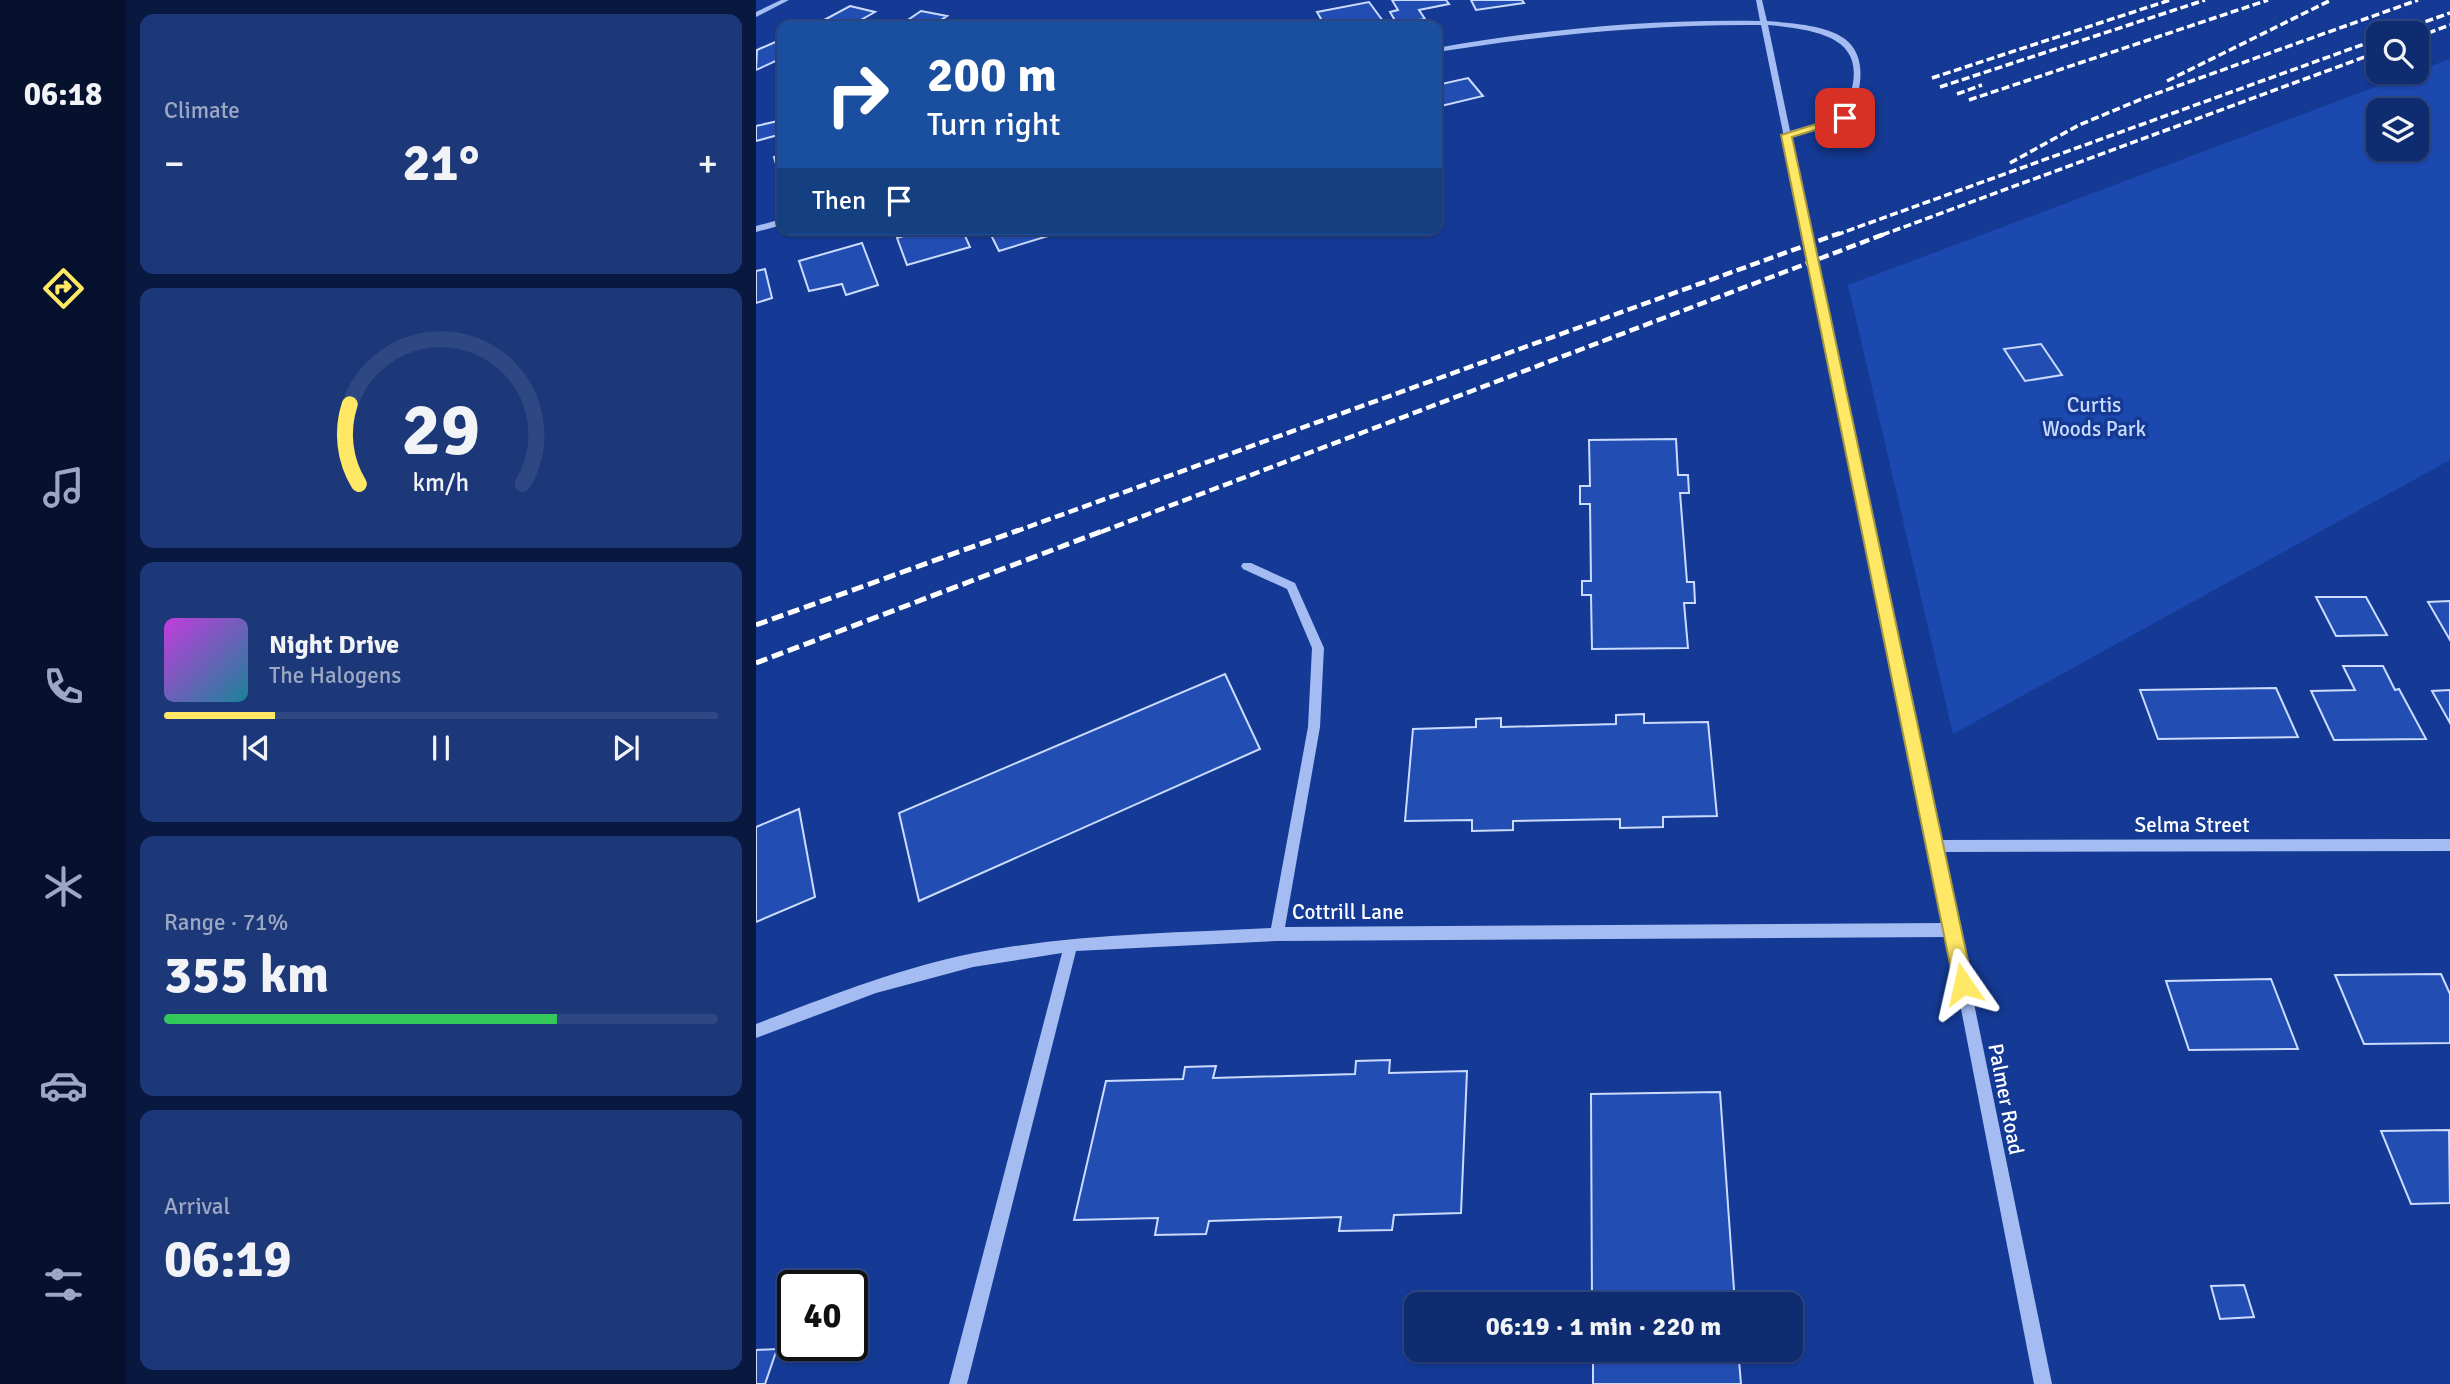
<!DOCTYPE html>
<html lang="en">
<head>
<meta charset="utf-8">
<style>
  body { margin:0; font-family:Signika,sans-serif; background:#1d3878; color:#f1f3f6; height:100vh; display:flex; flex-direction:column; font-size:26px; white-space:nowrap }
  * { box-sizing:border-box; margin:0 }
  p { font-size:23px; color:#9ba7c3 }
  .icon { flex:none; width:38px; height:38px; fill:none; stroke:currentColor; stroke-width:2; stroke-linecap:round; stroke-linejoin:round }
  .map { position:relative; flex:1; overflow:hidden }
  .side { display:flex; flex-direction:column; gap:14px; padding:14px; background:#08183e; width:630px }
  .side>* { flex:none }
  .banner { position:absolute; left:21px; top:21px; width:665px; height:214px; border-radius:14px; box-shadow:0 2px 5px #0004,0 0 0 2px #2f4883; background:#1a4fa0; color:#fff; overflow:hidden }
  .controls { position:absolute; left:1610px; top:21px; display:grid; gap:14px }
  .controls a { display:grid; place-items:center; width:63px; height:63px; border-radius:14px; background:#0f2c70; box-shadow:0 2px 5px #0004,0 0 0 2px #2f4883; font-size:35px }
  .speed { position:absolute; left:21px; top:1270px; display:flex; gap:14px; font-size:35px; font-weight:700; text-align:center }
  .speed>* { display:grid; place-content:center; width:91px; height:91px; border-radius:50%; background:#0f2c70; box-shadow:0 2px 5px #0004,0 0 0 2px #2f4883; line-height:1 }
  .speed .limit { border:4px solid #111; border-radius:10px; background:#fff; color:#111 }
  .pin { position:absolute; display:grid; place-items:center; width:60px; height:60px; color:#fff; margin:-30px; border-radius:14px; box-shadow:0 4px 10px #0006 }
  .me { position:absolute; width:77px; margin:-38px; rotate:349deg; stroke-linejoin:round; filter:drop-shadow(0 0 5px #0008) }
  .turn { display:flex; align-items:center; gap:24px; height:147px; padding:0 35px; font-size:32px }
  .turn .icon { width:91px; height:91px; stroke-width:2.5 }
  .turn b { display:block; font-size:49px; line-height:60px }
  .then { display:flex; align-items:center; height:66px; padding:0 35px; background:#0003; gap:14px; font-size:26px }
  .big { font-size:52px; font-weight:700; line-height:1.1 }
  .side .widget { flex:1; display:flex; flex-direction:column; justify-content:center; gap:10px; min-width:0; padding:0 24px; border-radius:14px; background:#1d3878 }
  .side .dial { align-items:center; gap:0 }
  .dial svg { height:182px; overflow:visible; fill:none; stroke:#2f4883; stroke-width:7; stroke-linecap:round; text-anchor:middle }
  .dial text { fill:#f1f3f6; stroke:none }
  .song { display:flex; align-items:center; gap:21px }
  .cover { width:84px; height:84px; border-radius:10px; background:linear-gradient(135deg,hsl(290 70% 55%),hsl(190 70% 35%)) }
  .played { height:7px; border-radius:4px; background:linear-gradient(90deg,#ffe865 20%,#2f4883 20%) }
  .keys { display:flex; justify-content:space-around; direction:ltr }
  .heat { display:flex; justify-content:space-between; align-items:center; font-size:38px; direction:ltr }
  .charge { height:10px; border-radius:5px; background:linear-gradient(90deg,#34c759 71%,#2f4883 0) }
  .trip { position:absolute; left:648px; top:1292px; width:399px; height:70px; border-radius:14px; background:#0f2c70; box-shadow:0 2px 5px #0004,0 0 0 2px #2f4883; font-weight:700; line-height:70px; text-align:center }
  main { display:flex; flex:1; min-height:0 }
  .dock { display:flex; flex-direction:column; width:126px; justify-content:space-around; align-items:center; background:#06122d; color:#9ba7c3 }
  .dock .icon { width:49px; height:49px }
  .dock .on { color:#ffe865 }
  .dock b { font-size:32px; color:#f1f3f6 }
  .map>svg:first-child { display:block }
  .green { fill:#1c49af; fill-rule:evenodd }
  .building { fill:#224eb4; stroke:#cbdbfd; stroke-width:2 }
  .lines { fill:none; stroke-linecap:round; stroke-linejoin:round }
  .minor { fill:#a4bcf2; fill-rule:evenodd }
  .rail-far2 { stroke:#fff; stroke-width:3.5; stroke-dasharray:8 3.5; stroke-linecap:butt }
  .rail-far1 { stroke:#fff; stroke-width:4.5; stroke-dasharray:10 4.5; stroke-linecap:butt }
  .rail { stroke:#fff; stroke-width:5; stroke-dasharray:12 5; stroke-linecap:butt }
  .route { fill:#ffe865; stroke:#a69742; stroke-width:2 }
  .labels { text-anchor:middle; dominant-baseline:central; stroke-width:7; stroke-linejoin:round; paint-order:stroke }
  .park-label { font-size:21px; fill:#cbdbfd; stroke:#143a95 }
  .street-label { font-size:21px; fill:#fff; stroke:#143a95 }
</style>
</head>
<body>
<main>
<nav class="dock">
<b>06:18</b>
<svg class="icon on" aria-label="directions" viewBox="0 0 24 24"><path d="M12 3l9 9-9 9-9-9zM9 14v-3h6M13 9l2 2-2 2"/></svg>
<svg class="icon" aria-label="music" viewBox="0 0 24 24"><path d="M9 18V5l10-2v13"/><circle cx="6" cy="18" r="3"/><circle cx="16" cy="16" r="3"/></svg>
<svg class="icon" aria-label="phone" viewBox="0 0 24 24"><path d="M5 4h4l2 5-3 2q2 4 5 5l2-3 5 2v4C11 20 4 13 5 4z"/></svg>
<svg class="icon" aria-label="climate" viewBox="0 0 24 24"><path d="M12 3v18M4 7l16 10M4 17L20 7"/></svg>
<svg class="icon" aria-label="car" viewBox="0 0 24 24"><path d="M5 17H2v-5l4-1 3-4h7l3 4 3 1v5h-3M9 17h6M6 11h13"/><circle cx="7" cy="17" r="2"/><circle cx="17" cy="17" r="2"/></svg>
<svg class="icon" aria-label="filters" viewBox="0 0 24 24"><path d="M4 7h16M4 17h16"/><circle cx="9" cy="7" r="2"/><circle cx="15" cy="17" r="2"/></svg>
</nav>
<section class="side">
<div class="widget"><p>Climate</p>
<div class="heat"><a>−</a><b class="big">21°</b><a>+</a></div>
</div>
<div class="widget dial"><svg viewBox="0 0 100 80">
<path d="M14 69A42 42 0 1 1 86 69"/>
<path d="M14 69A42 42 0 0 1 10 34" stroke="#ffe865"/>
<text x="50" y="56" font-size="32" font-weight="700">29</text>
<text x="50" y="72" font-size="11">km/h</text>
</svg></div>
<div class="widget">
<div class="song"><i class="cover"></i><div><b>Night Drive</b><p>The Halogens</p></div></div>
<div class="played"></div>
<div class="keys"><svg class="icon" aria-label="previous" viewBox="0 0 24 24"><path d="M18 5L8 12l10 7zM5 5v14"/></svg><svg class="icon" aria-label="pause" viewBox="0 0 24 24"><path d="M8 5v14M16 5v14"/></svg><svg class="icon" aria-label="next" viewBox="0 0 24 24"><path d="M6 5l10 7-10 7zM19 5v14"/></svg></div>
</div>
<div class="widget"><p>Range · 71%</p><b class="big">355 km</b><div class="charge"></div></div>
<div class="widget"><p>Arrival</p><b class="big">06:19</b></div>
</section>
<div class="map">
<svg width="1694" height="1384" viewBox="0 0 1694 1384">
  <rect width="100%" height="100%" fill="#143a95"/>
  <path class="green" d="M1694,59v401l-497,274 -105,-449zM1622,110h39v39h-39z"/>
  <path class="building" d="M636,0h54l3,4 -30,6 6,9 -28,5 -7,-12 8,-2z
    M715,0h51l2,3 -48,7z
    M613,2l14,19 -23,5h-35l-8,-14z
    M94,6l25,6 -25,14h-37z
    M165,11l26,5 -15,10 -30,-2z
    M26,39v19l-26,12 1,-20z
    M712,78l15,18 -46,11v-22z
    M26,120v14l-26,7v-15z
    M26,155v25l-1,1 -7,-24z
    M171,229h35l8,18 -63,18 -10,-27z
    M232,229h72l1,3 -62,19z
    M106,243l16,42 -32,10 -4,-11 -33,7 -10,-30z
    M9,269l7,29 -16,5v-32z
    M1285,344l21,31 -37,6 -21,-32z
    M920,439l2,36h10l1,18h-9l7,89h7l1,21h-11l4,45 -96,1 -1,-54h-9v-14h9l-1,-77h-10v-18h10l-1,-46z
    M1560,597h50l21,38 -51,1z
    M1694,601v39l-22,-38z
    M1587,666h40l12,24 4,-1 27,50 -92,1 -23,-49 44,-1z
    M469,674l35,75 -341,152 -20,-88z
    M1520,688l22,49 -140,2 -18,-49z
    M1694,690v33l-18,-32z
    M888,714v9l64,-1 9,94 -54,1v10l-43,1v-9l-107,2v9l-41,1v-11l-67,1 8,-92 63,-2v-8l25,-1v9l115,-3v-9z
    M43,809l16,88 -59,25v-95z
    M1685,974l9,20v49l-86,1 -29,-69z
    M1515,979l27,70 -109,1 -23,-69z
    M634,1060l-1,13 78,-2 -6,142 -67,2 -2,15 -53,1 2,-14 -132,4 -3,13 -51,1 3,-17 -84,2 32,-139 77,-2 2,-12 31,-1 -3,12 142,-4 1,-13z
    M964,1092l15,212h-143l-1,-210z
    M1693,1130l1,73 -39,1 -30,-73z
    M1488,1285l10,32 -34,2 -9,-33z
    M21,1349l-12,35h-9v-34z
    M837,1349h145l3,35h-148z"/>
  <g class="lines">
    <path class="minor" d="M25,0h8l-33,17v-5z
      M1000,0h6l5,21c23,2 60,4 78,18 25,19 15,58 3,81l-57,16 150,704 509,-1v12l-507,1 109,532h-18l-87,-447 -670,4 -201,10 -109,433h-18l113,-431 -89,14 -97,26 -120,45v-14c71,-27 143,-56 218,-71 98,-19 198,-20 297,-25l37,-201 4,-79 -25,-59 -44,-20 -2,-3 2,-3h8l44,20 29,65 -4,79 -35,200 660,-4 -184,-898c-109,-1 -217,10 -324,27v-4c106,-19 215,-29 323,-27zM1012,25c61,6 109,16 74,91l-52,15z
      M26,219v6l-26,7v-6z"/>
    <path class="rail-far2" d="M1637,33l57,-20
      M1661,37l33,-12
      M1176,78l238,-78
      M1411,81l164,-81
      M1184,87l265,-87
      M1201,94l25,-9
      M1213,100l299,-100
      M1254,163l69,-38 65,-27 274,-98
      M1080,235l542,-196
      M1126,235l496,-183"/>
    <path class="rail-far1" d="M258,532l826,-299
      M345,532l786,-299"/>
    <path class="rail" d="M0,625l263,-95
      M0,663l349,-133"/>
  </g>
  <path class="route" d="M1089,115l5,3 -2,2 -56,17 181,847 -3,6 -7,3 -7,-3 -2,-6 -173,-849z"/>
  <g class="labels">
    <g class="park-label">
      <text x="1338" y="405">Curtis<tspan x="1338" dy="24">Woods Park</tspan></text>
    </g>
    <g class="street-label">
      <text x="1436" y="825">Selma Street</text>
      <text x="592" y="912">Cottrill Lane</text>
      <text transform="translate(1250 1099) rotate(79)">Palmer Road</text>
    </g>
  </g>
</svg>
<div class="controls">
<a><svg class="icon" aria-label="search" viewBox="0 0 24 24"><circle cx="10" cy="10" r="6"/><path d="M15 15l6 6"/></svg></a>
<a><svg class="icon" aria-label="layers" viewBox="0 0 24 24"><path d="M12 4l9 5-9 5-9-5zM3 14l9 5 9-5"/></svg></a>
</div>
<div class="speed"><div class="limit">40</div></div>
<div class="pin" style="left:1089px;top:118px;background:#d93025"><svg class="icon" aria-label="arrive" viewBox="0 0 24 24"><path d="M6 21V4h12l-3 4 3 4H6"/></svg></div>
<svg class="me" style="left:1207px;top:984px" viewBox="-20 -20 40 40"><path d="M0-17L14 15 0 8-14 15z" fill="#ffe865" stroke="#fff" stroke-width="4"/></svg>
<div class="trip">06:19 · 1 min · 220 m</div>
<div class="banner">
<div class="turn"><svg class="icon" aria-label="right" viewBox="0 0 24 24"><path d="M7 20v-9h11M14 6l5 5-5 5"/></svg><div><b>200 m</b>Turn right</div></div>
<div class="then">Then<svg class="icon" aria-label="arrive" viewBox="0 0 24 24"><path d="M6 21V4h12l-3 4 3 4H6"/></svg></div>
</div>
</div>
</main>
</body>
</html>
